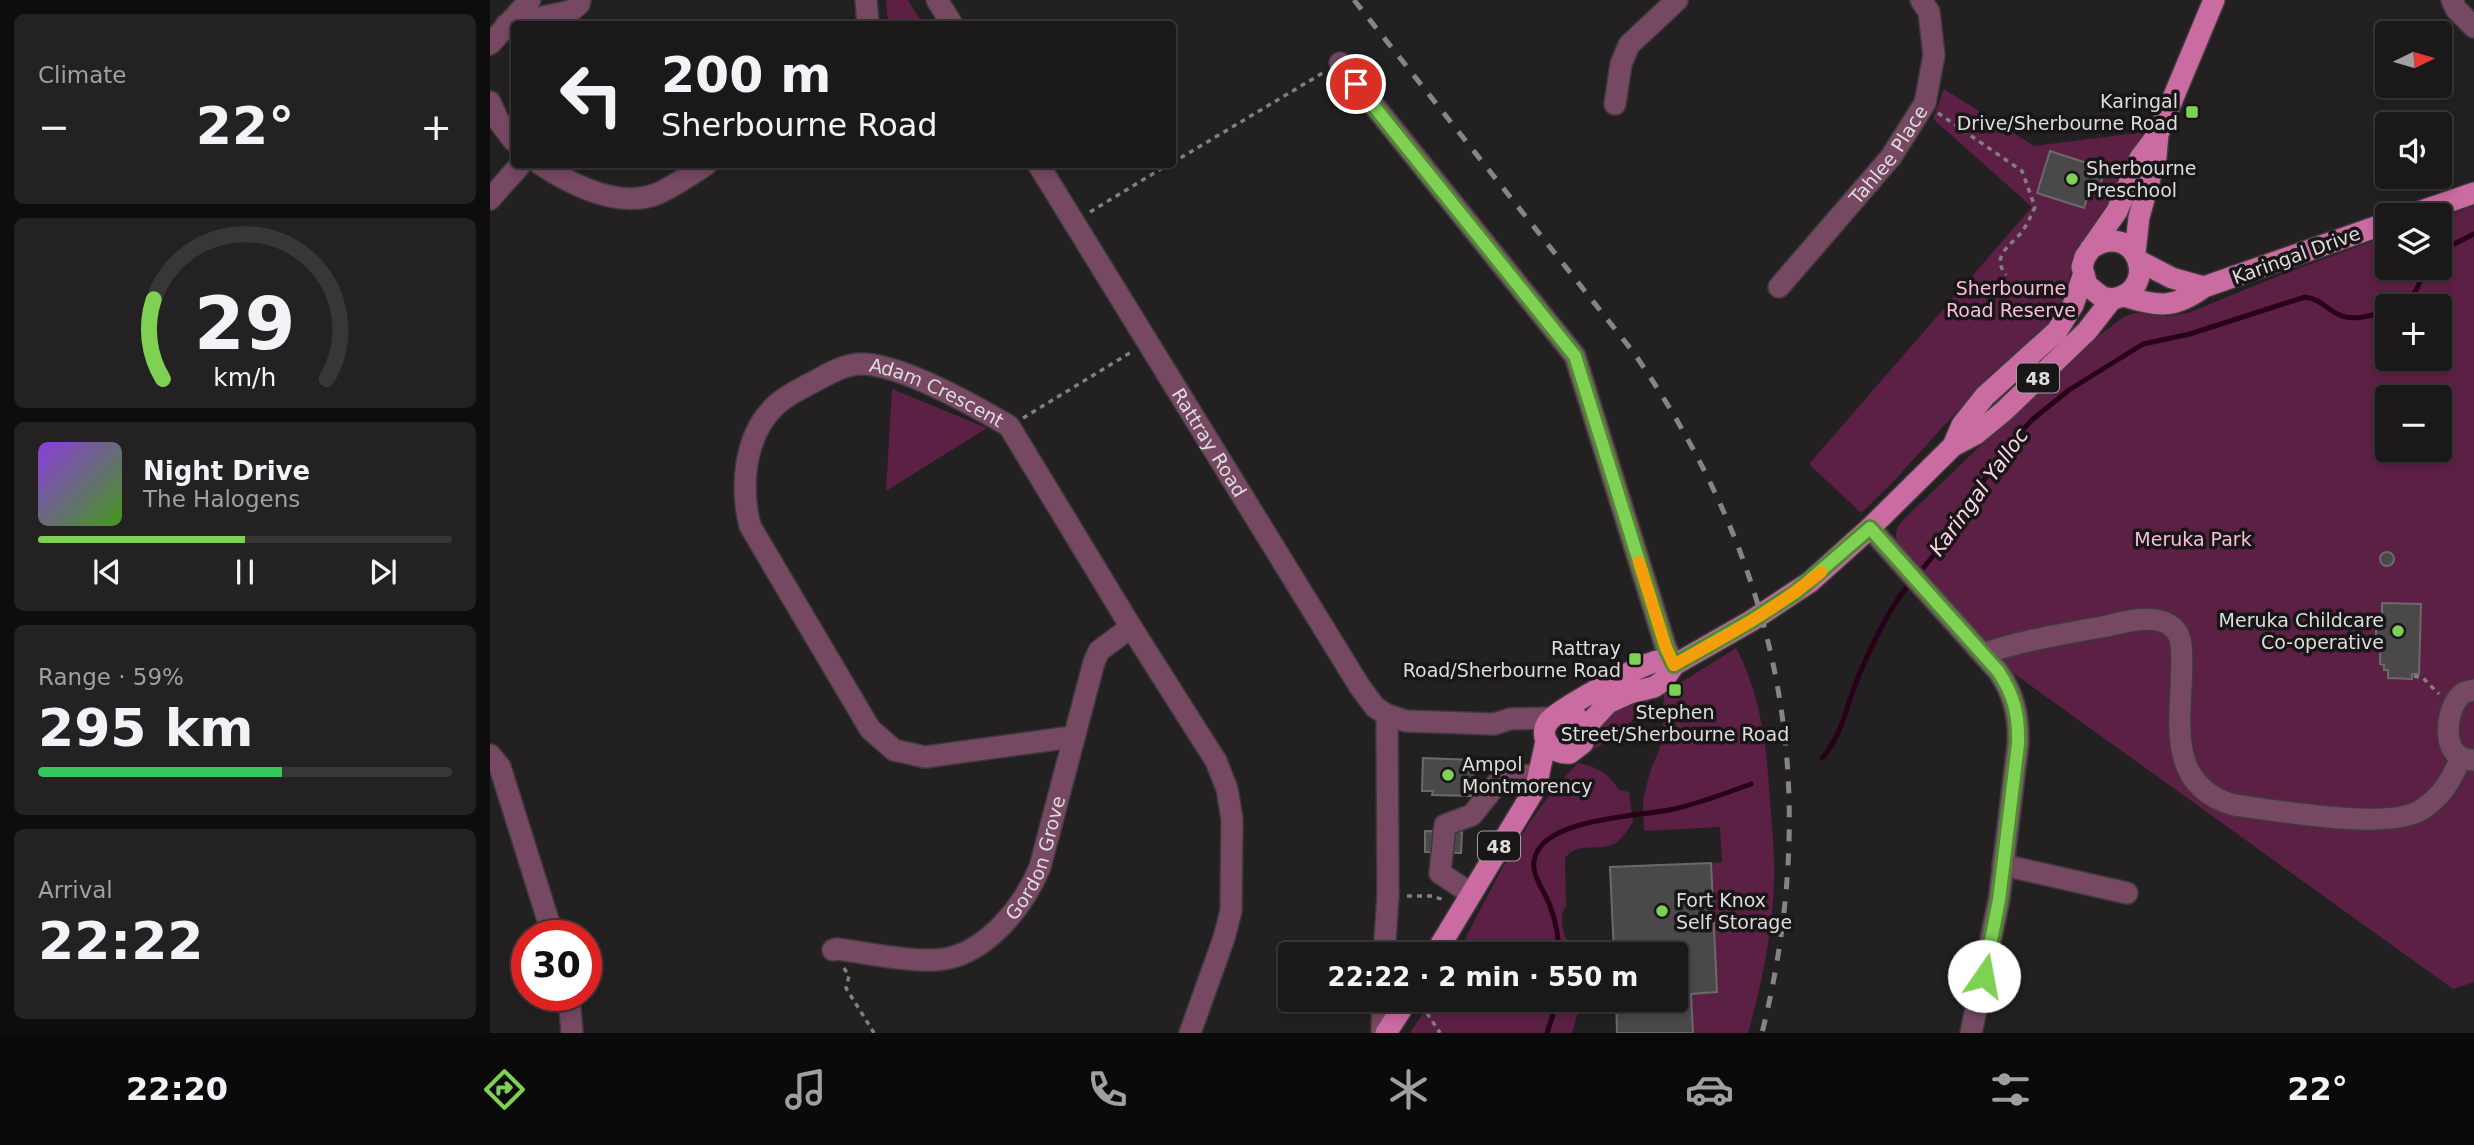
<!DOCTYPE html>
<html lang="en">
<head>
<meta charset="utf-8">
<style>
  body { margin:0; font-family:"DejaVu Sans",sans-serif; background:#232122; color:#f1f3f6; height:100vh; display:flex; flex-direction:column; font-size:26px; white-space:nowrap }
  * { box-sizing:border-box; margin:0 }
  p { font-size:23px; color:#9fa0a2 }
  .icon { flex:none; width:38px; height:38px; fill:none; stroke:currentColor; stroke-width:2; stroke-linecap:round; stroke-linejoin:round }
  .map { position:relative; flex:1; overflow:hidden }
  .sheet { display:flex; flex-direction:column; gap:14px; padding:14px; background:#0e0d0e; width:490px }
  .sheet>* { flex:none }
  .guide { position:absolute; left:21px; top:21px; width:665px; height:147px; border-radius:7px; box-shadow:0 4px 10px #0003,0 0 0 2px #383738; background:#1a1819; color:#f1f3f6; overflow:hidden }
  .needle { width:46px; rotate:85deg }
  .controls { position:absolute; left:1885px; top:21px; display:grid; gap:14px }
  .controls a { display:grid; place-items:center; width:77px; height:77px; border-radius:7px; background:#1a1819; box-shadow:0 4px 10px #0003,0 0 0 2px #383738; font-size:35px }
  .speed { position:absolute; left:21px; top:920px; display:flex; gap:14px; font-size:35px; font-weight:700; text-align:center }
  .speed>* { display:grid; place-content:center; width:91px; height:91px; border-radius:50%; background:#1a1819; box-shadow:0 4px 10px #0003,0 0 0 2px #383738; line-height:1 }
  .speed .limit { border:10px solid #d22; background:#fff; color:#111 }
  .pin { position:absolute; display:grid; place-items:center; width:60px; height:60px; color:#fff; margin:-30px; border:4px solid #fff; border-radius:50%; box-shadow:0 2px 7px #0007 }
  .me { position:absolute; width:77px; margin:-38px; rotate:12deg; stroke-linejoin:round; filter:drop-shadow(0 0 5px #0008) }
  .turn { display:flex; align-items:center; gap:24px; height:147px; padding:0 35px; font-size:32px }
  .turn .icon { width:91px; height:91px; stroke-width:2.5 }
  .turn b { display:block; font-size:49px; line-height:60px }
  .big { font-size:52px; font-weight:600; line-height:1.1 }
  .sheet .tile { flex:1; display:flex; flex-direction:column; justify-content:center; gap:10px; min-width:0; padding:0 24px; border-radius:10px; background:#232122 }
  .sheet .dial { align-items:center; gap:0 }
  .dial svg { height:182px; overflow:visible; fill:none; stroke:#383738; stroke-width:7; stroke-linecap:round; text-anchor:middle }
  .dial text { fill:#f1f3f6; stroke:none }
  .song { display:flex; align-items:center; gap:21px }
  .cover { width:84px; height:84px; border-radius:10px; background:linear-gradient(135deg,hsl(270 70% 55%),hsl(100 70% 35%)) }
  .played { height:7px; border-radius:4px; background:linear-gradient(90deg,#7ed153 50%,#383738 50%) }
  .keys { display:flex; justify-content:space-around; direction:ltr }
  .heat { display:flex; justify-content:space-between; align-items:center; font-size:38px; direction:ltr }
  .charge { height:10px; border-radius:5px; background:linear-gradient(90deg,#34c759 59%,#383738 0) }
  .trip { position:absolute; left:788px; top:942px; width:410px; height:70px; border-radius:7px; background:#1a1819; box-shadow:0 4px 10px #0003,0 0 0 2px #383738; font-weight:600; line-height:70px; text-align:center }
  .menu { display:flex; height:112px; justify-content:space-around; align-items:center; background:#0a0a0a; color:#9fa0a2 }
  .menu .icon { width:49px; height:49px }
  .menu .on { color:#7ed153 }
  .menu b { font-size:32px; color:#f1f3f6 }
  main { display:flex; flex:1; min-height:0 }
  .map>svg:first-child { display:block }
  .green { fill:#5c2044; fill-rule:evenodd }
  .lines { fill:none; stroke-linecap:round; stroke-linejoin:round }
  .stream { stroke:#280019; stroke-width:5 }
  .building { fill:#4b484a; stroke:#6c696a; stroke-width:2 }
  .minor-casing { stroke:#3c3a3b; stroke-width:24 }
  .major-casing { stroke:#3c3a3b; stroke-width:24 }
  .path { stroke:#817f80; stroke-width:3.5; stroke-dasharray:5 5; stroke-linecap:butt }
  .minor { stroke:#764861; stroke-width:21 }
  .major { stroke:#ca6ba1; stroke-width:21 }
  .rail { stroke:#868485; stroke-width:5; stroke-dasharray:12 12; stroke-linecap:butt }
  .route-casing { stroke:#528836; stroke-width:18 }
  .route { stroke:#7ed153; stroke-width:12 }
  .slow { stroke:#f59e0b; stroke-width:12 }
  .poi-dot { fill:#7ed153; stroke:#191618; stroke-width:2.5 }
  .labels { text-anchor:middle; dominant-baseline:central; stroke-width:7; stroke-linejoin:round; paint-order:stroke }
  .shield { fill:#191618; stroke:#a3a1a2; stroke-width:2 }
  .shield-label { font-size:18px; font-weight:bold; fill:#dedcdd }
  .poi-label { font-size:19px; fill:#dedcdd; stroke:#191618; text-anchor:end }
  .street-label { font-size:19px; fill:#dedcdd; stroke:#191618 }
  .park-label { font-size:19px; fill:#f8bddc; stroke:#191618 }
  .water-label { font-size:21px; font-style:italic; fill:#fbd3e7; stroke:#191618 }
</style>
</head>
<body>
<main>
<section class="sheet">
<div class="tile"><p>Climate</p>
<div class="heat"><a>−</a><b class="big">22°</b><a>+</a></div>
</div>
<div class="tile dial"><svg viewBox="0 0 100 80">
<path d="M14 69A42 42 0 1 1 86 69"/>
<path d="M14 69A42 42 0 0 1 10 34" stroke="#7ed153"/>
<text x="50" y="56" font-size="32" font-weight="700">29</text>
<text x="50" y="72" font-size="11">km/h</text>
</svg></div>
<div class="tile">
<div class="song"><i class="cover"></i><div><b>Night Drive</b><p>The Halogens</p></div></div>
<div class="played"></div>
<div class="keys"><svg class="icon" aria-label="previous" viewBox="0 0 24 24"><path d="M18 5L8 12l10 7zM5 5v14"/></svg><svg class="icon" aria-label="pause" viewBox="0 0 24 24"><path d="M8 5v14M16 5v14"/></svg><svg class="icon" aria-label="next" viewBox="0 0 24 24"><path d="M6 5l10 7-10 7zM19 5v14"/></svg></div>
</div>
<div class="tile"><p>Range · 59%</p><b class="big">295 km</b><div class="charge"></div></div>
<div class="tile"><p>Arrival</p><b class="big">22:22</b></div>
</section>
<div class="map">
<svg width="1984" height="1033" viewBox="0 0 1984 1033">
  <rect width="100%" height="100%" fill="#222021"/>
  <path class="green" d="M396,0h22l15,24h-35z
    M1454,89l90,57 110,-14 -33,77 -35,45 -15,51 -12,18 -58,51 -99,109 -31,30 -52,-49 223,-257 -99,-88z
    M1984,206v776l-21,7 -448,-322 -107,-122c-4,-12 -2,-18 7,-27l174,-167 46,-35 10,-3 32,3 21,-3 95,-39 104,-38v32h53v-50zM1897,306h53v53h-53zM1897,397h53v53h-53z
    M402,389l95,39 -101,63z
    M1246,648c23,43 30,92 33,140 2,30 6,61 5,91 -1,52 -12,104 -26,154h-55l-2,-39 26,-2 -6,-129 11,-1 -2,-35 -76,4 -1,-31 7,-28 12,-30 2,-49z
    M1159,699v8l-53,42 -2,-4c13,-33 19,-38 55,-46z
    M1088,763c19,4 31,10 41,27l10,2 4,30c-5,7 -11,18 -19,22 -17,8 -37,-3 -49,14l1,49c-7,7 -4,23 0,32l10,3v12h-119c36,-67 67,-137 121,-191z
    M942,999h147v10l-7,24h-162z"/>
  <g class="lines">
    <path class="stream" d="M1950,251l34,-17
      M1908,306c17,-8 22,-21 26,-38
      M1428,574l33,-39 35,-58 27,-37 20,-21 36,-29 74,-46 47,-10 115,-37c13,2 18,8 29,15 16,11 35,4 53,-1
      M1332,758c22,-25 24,-54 37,-83 13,-30 31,-70 53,-94
      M1069,954c0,-17 -3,-32 -9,-48 -4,-13 -19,-31 -16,-45 7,-44 107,-44 140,-52 27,-6 52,-16 77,-25
      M1057,1033l11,-34"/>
  </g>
  <path class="building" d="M1560,151l55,18 -7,23 -8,-3 -6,19 -47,-15z
    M1890 559a7 7 0 1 1 14 0a7 7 0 1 1-14 0Z
    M1892,603l39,1 -2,70h-7v5l-24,-1v-8h-4v-5l-4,-1v-20h-4v-27h6z
    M933,758l51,2 -1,36 -41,-1 1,-4h-11z
    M935,831l37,1 -1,21 -36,-1z
    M1221,863l6,129 -26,2 2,39h-76l-1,-34h59v-45h-61l-4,-87z"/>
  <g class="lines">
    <defs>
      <g id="minor">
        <path d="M376,0l2,24"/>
        <path d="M447,0l15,24"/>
        <path d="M1962,0l4,9 18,18"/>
        <path d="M16,25l65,-14 8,-7 1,-4"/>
        <path d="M0,44l40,-44"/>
        <path d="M850,63l235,293 91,292 8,17"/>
        <path d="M0,102l8,18 16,21"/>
        <path d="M1125,104l6,-40 8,-19 48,-45"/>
        <path d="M50,164c32,21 80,46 119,29 17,-8 33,-19 48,-29"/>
        <path id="s1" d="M548,164l322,523 15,20 12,8 19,6 88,3 16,-5 41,-1"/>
        <path d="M0,199l31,-35"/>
        <path id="s2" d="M1289,287l112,-130 34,-54 9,-48 -5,-43 -8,-12"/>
        <path d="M1380,528l128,143c16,23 21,45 20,73l-19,156 -28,133"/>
        <path d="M1493,654c37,-13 75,-19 113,-26 19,-3 41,-11 60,-8 14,2 23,10 25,24 6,60 -25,139 53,161 41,5 154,26 187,5 21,-13 30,-30 39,-50"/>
        <path id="s3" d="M582,737l-147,20 -31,-7 -24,-21 -120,-203c-10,-40 -6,-91 26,-121 12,-11 26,-17 41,-25 13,-7 28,-16 45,-16 38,0 113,42 147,62l122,201 85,134 11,28 5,30 -1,92 -7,27 -34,95"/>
        <path d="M0,755l10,12 53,169"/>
        <path d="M1984,760c-33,2 -30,-46 -15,-63 3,-5 9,-6 15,-7"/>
        <path d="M1513,865l124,28"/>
        <path d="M980,893l-30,-20 5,-48 27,-10 31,-39 36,-1"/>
        <path id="s4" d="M343,950l4,-1c32,4 66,12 98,11 48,-2 88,-52 105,-93l54,-205 5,-11 32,-24"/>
        <path d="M894,954l4,-58 -1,-181"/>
        <path d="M79,996l3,37"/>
        <path d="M892,1033l1,-34"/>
      </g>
      <path id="major" d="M1920,215l64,-22
        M1600,249c47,-32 72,43 22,50l-10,-2 -15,-12 -5,-18 3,-10 32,-46 23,-53 18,-24 56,-134
        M1645,253l4,-36 17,-60 2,-23
        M1649,261l33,17 32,9
        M1634,296c34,11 50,13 80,-9l183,-64
        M1463,446l9,-21 23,-29 72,-65 16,-26 10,-29
        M1069,713l16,2 10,13 -2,15 -13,10c-17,2 -33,-15 -22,-31 8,-12 95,-59 110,-61 6,-1 11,2 16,4
        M1095,728l23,-25 22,-10 24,-6 9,-6 11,-16 77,-44 59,-39 60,-54 83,-82 23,-12 28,-23 83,-80 25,-32
        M945,954l101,-167 10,-46
        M896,1033l22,-34"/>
    </defs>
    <use href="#minor" class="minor-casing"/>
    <use href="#major" class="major-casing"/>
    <path class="path" d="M1448,113l84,58 13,36c-4,9 -8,18 -14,26 -12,14 -30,23 -15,42
      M682,163l154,-92
      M600,212l79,-48
      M533,418l110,-67
      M1924,676l9,2 16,16
      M917,896h25l12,4
      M354,968l5,8 -3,12 28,45
      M937,1013l13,20"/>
    <use href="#minor" class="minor"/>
    <use href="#major" class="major"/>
    <path class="rail" d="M864,0l280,353c146,211 190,430 128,680"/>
  </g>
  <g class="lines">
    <defs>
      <path id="route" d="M866,84l219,272 91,292 8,17 77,-44 45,-29 74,-64 128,143c16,24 21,44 20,73l-19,156 -15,76"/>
    </defs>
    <use href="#route" class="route-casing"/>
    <use href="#route" class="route"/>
    <path class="slow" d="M1149,562l27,86 8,17c51,-28 102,-56 147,-93"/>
  </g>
  <g class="poi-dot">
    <rect x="1695" y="105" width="14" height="14" rx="3.5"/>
    <circle cx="1582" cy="179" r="7"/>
    <circle cx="1908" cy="631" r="7"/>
    <rect x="1138" y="652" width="14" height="14" rx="3.5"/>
    <rect x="1178" y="683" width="14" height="14" rx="3.5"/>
    <circle cx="958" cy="775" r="7"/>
    <circle cx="1172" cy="911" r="7"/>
  </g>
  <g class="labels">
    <g class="shield">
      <rect x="1527" y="363.5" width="42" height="29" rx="5"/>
      <rect x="988" y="831.5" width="42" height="29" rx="5"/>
    </g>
    <g class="shield-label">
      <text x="1548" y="378">48</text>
      <text x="1009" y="846">48</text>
    </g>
    <g class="poi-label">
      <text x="1688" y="101">Karingal<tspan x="1688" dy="22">Drive/Sherbourne Road</tspan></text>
      <text x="1596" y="168" text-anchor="start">Sherbourne<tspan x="1596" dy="22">Preschool</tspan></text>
      <text x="1894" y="620">Meruka Childcare<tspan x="1894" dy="22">Co-operative</tspan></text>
      <text x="1131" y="648">Rattray<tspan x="1131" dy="22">Road/Sherbourne Road</tspan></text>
      <text x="1185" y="712" text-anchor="middle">Stephen<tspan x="1185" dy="22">Street/Sherbourne Road</tspan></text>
      <text x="972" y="764" text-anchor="start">Ampol<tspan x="972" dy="22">Montmorency</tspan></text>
      <text x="1186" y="900" text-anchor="start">Fort Knox<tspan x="1186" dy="22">Self Storage</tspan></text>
    </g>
    <g class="street-label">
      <text stroke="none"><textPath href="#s2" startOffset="172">Tahlee Place</textPath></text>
      <text transform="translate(1806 255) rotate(-20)">Karingal Drive</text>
      <text stroke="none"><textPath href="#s3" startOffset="754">Adam Crescent</textPath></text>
      <text stroke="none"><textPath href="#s1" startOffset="327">Rattray Road</textPath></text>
      <text stroke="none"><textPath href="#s4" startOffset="257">Gordon Grove</textPath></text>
    </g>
    <g class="park-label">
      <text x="1521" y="288">Sherbourne<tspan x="1521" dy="22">Road Reserve</tspan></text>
      <text x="1703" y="539">Meruka Park</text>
    </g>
    <g class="water-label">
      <text transform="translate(1489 492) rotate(-54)">Karingal Yalloc</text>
    </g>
  </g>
</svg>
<div class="controls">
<a><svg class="needle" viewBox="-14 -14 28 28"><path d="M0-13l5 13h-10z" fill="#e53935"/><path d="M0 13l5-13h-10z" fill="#9fa0a2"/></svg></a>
<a><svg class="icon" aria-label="sound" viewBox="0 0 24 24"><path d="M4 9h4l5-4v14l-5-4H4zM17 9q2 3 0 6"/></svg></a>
<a><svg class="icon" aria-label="layers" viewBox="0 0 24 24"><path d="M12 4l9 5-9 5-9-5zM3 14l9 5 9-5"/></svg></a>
<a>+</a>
<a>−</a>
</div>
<div class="speed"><div class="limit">30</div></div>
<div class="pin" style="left:866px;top:84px;background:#d93025"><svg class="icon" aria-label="arrive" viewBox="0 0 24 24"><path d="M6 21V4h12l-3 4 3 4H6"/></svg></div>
<svg class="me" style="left:1494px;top:976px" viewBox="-20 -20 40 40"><circle r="19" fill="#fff"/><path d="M0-13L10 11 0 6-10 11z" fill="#7ed153"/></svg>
<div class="trip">22:22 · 2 min · 550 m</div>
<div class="guide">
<div class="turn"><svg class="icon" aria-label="left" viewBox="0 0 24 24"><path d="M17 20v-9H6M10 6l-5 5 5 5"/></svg><div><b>200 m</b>Sherbourne Road</div></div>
</div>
</div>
</main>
<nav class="menu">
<b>22:20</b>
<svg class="icon on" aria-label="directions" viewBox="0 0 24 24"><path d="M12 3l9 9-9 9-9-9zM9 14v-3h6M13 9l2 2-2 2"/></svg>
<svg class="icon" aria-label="music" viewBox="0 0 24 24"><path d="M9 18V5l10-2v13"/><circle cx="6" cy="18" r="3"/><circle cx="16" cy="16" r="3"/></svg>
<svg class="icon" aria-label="phone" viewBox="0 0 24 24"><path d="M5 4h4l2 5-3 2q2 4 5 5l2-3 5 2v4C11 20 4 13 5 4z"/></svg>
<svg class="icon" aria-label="climate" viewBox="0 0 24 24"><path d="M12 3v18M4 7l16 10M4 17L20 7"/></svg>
<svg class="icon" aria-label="car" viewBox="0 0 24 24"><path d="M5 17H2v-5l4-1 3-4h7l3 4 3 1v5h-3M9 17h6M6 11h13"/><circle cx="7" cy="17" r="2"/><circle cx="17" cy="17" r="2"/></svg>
<svg class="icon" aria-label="filters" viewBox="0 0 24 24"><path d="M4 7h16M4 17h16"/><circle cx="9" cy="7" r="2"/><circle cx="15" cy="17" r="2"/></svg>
<b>22°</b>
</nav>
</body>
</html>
